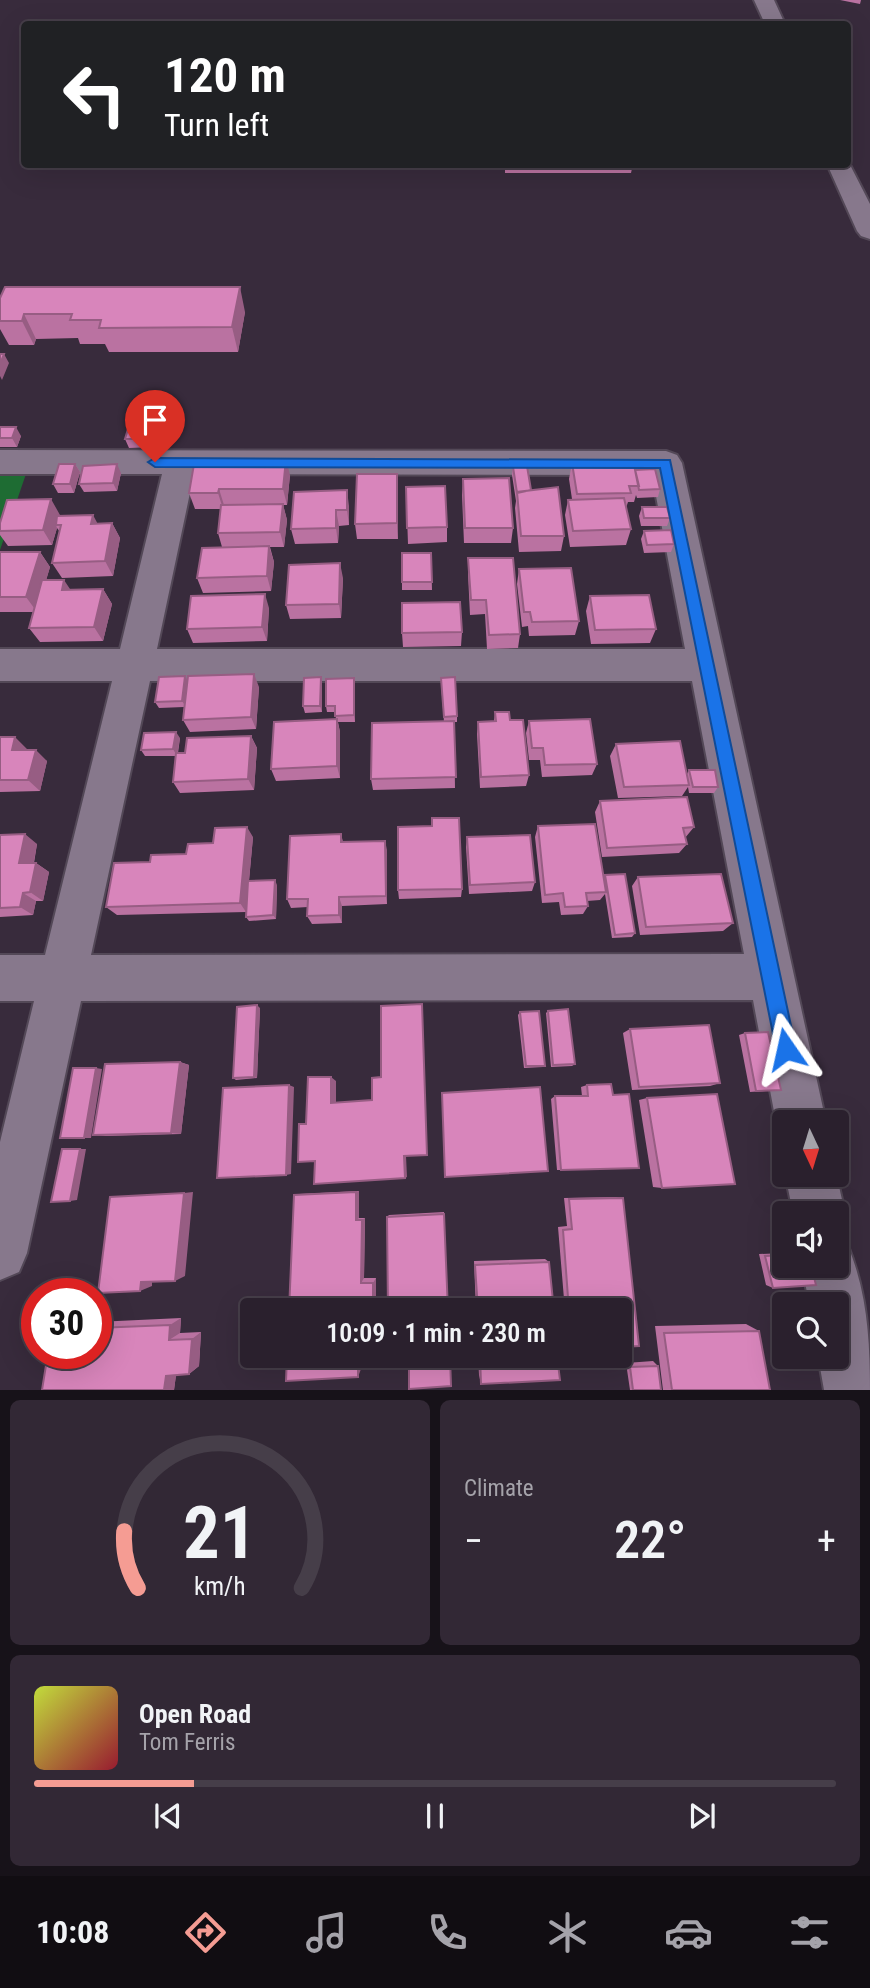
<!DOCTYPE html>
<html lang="en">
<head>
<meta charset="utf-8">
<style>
  body { margin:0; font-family:"Roboto Condensed",sans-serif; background:#322835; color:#f1f3f6; height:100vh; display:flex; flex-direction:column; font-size:26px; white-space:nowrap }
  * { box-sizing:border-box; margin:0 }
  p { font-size:23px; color:#a5a3aa }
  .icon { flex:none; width:38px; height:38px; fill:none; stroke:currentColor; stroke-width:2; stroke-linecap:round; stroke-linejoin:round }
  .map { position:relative; height:1390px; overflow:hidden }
  .sheet { display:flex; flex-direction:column; gap:10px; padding:10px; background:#171219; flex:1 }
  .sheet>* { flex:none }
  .top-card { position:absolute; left:21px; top:21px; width:830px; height:147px; border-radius:7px; box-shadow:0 7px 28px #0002,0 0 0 2px #463e49; background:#202124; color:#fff; overflow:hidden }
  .needle { width:46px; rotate:176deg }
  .buttons { position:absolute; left:772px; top:1110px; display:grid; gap:14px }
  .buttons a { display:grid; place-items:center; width:77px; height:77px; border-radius:7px; background:#2a202d; box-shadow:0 7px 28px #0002,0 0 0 2px #463e49; font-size:35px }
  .speed { position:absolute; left:21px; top:1278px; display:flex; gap:14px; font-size:35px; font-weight:700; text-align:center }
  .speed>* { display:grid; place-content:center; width:91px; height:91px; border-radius:50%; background:#2a202d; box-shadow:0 7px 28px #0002,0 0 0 2px #463e49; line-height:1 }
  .speed .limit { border:10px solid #d22; background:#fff; color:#111 }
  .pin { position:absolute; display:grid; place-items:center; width:60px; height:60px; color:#fff; margin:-72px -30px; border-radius:50% 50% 50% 0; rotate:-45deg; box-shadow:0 0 7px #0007 }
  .pin .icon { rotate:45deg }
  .me { position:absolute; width:77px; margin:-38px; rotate:349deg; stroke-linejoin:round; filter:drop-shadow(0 0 5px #0008) }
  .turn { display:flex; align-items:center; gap:24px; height:147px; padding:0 28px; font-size:32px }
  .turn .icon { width:91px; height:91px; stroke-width:2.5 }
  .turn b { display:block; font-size:49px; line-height:60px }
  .big { font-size:52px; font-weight:600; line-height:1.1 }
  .sheet .widget { flex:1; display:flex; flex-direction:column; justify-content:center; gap:10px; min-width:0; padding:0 24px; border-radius:10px; background:#322835 }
  .sheet .dial { align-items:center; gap:0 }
  .dial svg { height:182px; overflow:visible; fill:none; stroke:#463e49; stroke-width:7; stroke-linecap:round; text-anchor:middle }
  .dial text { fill:#f1f3f6; stroke:none }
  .song { display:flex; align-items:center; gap:21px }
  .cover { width:84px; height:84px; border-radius:10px; background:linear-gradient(135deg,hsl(70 70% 55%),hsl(350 70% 35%)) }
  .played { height:7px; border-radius:4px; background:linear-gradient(90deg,#f59c93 20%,#463e49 20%) }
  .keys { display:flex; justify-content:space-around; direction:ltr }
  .heat { display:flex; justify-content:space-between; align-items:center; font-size:38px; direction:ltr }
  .sheet .tiles { flex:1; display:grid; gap:10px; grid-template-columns:1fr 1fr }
  .widget:last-child { grid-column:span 2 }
  .trip { position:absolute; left:240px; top:1298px; width:392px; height:70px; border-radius:7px; background:#2a202d; box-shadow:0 7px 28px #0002,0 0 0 2px #463e49; font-weight:600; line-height:70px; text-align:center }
  .menu { display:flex; height:112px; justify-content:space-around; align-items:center; background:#110d12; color:#a5a3aa }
  .menu .icon { width:49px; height:49px }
  .menu .active { color:#f59c93 }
  .menu b { font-size:32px; color:#f1f3f6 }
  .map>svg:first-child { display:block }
  .green { fill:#1e6c33 }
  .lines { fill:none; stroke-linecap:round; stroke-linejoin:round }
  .street-casing { stroke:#534857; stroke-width:4 }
  .secondary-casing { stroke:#534857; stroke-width:4 }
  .street { fill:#87788c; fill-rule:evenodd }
  .secondary { fill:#87788c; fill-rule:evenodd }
  .wall { fill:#ba72a1 }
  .shaded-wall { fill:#975d83 }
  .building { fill:#d885bb; stroke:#975d83; stroke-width:2 }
  .route { fill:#1a73e8; stroke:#114b97; stroke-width:2 }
</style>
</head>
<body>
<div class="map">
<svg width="870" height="1390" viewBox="0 0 870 1390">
  <rect width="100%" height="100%" fill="#382b3c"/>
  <path class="green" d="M0,471h27l-27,79z"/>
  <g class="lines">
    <defs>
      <path id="street" d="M0,450l666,1 11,4 5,8 144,659h-42l-1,18 -7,-18 -23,-122 -672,1 -54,252 -8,19 -19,8v-138l34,-141h-34v-46h45l67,-274h-112v-32h120l42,-175h-162zM194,474l458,1 33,174h-528zM150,681h542l52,273 -653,1z
        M836,1173l9,40 -7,19 -2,-19h-43l-8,-39z
        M836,1241l12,5c19,46 22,94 22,144h-46l-6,-34h18v-52h-27l-7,-39h34z"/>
      <path id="secondary" d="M754,0h20l11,24h-20z
        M847,159l23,45v35l-9,-3 -4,-5 -30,-67h20z"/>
    </defs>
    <use href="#street" class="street-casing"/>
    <use href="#secondary" class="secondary-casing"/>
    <use href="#street" class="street"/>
    <use href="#secondary" class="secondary"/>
  </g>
  <path class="wall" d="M840,0h30h-9l-1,4z
    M505,164h128l-2,9h-126z
    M745,164h53l-53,1z
    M0,298l245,14 -7,40h-129l-4,-8h-25l-2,-6 -42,1 -2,6h-25l-9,-16z
    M0,427l21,9 -4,11h-17z
    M159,429l4,9 -3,9 -31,1 -4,-9z
    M572,463l63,7 25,19 -2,8 -21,1 -1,-3 -2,7h-6l-2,6 5,21 -5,16 -56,2 -5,-32 3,-15 4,-1 -3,-20z
    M75,464l5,8 -6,21h-16l-5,-9z
    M513,467l51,69 -3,15 -42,1 -4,-44 1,-7 -4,-26z
    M121,473l-4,18 -33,1 -5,-8z
    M397,474l1,65h-41l-2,-15z
    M290,475l-3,30h-4l4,15 -3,27h-14l4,15 -3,29 -68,2 -6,-15 25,-31 -4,-14 3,-24h-26l-6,-16z
    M463,479l50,49 -2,15h-47l-2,-48z
    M406,487l41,40v15l-39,2z
    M294,492l55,14v19l-10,1 -1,17 -43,1 -4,-15z
    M642,507l28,11 -3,8h-26l-2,-10z
    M60,515v1l37,7h15l8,15 -7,38 -51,2 -10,-15 8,-31 -3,-4 -5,17 -44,1 -8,-11v-12z
    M644,531l30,13 -3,8 -27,1 -3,-14z
    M0,552h40l10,15 -4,13 25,10 32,-1 9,15 -9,37 -63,1 -11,-14 4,-16h-33z
    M431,553l1,37h-30v-8z
    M468,558l52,76 -2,14 -31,1 -2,-35 -15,1 -2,-41z
    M519,569l60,52 -4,14 -46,1 -1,-10 -6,1 -5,-43z
    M343,578l-2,40 -51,1 -4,-14z
    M590,596l66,33 -6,14 -59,1 -5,-33z
    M269,608l-2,33 -74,2 -6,-14z
    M462,632l-1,14 -58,1 -1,-14z
    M185,676l2,4 72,7 -3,42 -66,3 -7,-12 1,-13 -25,1 -4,-6z
    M321,677l1,7v28l-17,1 -2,-7z
    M355,684v38h-17l2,10v46l-64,3 -5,-12 65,-50 -1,-7h-8l-1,-6z
    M441,684l16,32v6h-3l1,66 -82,2 -2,-11 73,-57z
    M495,712l15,8 19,55 -3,11 -46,2 -3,-54 1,-12 16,-1z
    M529,721l68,43 -5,11 -50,2 -2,-17h-11l-3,-27z
    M251,736l6,12 -3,42 -74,3 -7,-11 3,-26h-31l-4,-6 39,-12 -2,15h7z
    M0,737l27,13 20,11 -7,30 -40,1z
    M616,744l71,30 2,-4 29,17 -4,6h-25l-1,-6 -6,9 -64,2 -8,-42z
    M600,801l94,26 -9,11 2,6 -8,9 -77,4 -7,-45z
    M538,826l65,51 2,-2 30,58 -3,4 -20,1 -7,-44 -5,6 -13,1 1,5 -5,8 -22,1 -2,-13 -17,1 -7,-66z
    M341,834l2,8 44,8v54l-45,2v17l-30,1 -5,-8 1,-9 -17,1 -4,-9z
    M0,835l37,9 -3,19h2l13,9 -6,29h-7l-3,14 -33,2z
    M253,837l-4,44 28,4 -1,34 -27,2 -3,-4v-5l-129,3 -11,-8 44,-45 36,-8 27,-11z
    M467,837l68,45 -3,9 -63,3 -3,-47z
    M638,877l95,46 -10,8 -83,4 -8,-49z
    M462,889l-1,8 -62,2 -1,-9z
    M260,1008l-3,70 -21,2 -3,-2z
    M548,1011l27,53 -3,2 -21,1 -5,-54z
    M520,1012l25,54 -2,1 -19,1 -6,-53z
    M630,1029l90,54 -10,3 -78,4 -9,-57z
    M745,1033l36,57 -31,2 -11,-57z
    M180,1062l9,3 -8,69 -75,2 -13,-1z
    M611,1084l-50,86h-4l-6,-71 4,-3h27l-1,-9 6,-2z
    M647,1098l15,90 -9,-1 -14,-87z
    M359,1191v27h6l-1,60h12v33l-82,-116 5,-1z
    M616,1197l7,1 -3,113h-55l-7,-84 9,-1 -3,-28z
    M444,1212l4,99 -61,-94 2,-2z
    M784,1253v12l-11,23 -7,-3 -7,-31z
    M545,1259l4,3 5,49h-78l-2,-50z
    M181,1318l-1,15 21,-1 -2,34 -10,8 -13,1 -2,15h-132l54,-37v-31z
    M746,1324l13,7 11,59h-107l-8,-64z
    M478,1356h79l-76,28 -2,-9z
    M653,1361l5,5 3,24h-31l-4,-27z"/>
  <path class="shaded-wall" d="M240,287l5,25 -7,40 -6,-25z
    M24,314l12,25 -2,6 -12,-24z
    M4,354l5,9 -7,17 -2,-4v-12z
    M16,427l5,9 -4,11 -5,-9z
    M159,429l4,9 -3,9 -3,-8z
    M286,459l4,16 -3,30 -4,-16z
    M75,464l5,8 -6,21 -4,-9z
    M117,464l4,9 -4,18 -4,-8z
    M397,474l1,16v49l-1,-16z
    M219,489l5,16 -1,4 -5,-16z
    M347,490l2,16v19l-2,-15z
    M51,499l9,16 -2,10h-2l1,3 -5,17 -9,-15z
    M283,504l4,16 -3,27 -4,-15z
    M336,510l3,16 -1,17 -2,-15z
    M93,515l8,15 -10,-6z
    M112,523l8,15 -7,38 -8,-15z
    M269,546l5,16 -3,29 -4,-15z
    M40,552l10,15 -13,45 -11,-15z
    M340,563l3,15 -2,40 -2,-14z
    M64,580l10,15 -12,-5z
    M103,589l9,15 -9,37 -9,-14z
    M265,594l4,14 -2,33 -5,-14z
    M254,674l5,13 -3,42 -5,-12z
    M185,676l4,7 -3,24 -4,-6z
    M321,677l1,7v28l-2,-6z
    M354,678l1,6v38l-1,-7z
    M337,719l3,13v46l-3,-12z
    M176,732l4,6 -3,18 -4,-7z
    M251,736l6,12 -3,42 -6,-11z
    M15,737l12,12 -15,1z
    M36,750l11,11 -7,30 -12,-11z
    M247,827l6,10 -7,75 -6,-9z
    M25,834l12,10 -5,28 -13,-9z
    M385,841l2,9v54l-1,-8z
    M36,863l13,9 -6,29 -13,-9z
    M275,880l2,5 -1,34 -3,-4z
    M23,893l13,8 -3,14 -13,-8z
    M339,897l3,9v17l-3,-8z
    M257,1005l3,3 -3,70 -3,-1z
    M180,1062l9,3 -8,69 -10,-1z
    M96,1068l6,1 -11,69h-7z
    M331,1077l5,4v25l-5,-3z
    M289,1085l5,2 -3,87 -5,1z
    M80,1149h6l-9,51 -7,1z
    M404,1156h2l1,21 -2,1z
    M359,1191v27l-3,2v-28z
    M193,1192l-8,84 -10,5 9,-88z
    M365,1218l-1,60 -3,5 1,-63z
    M152,1277v9l-12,5 1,-9z
    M376,1278v33h-3v-28z
    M181,1318l-1,15 -11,7 1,-15z
    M201,1332l-2,34 -10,8 3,-35z
    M358,1356h3v13l-3,8z
    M177,1368l-3,22h-10l2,-14z"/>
  <path class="building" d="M5,287h235l-8,40 -133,1 2,-8h-31l2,-6h-48l-2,7h-22v-23z
    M0,354h4l-4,10z
    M0,427h16l-4,11h-12z
    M128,429h31l-2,10h-32z
    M228,459h58l-3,30h-64l-1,4h-29l5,-29 34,-1z
    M633,461l6,25h-10l2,7 -54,1 -5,-31z
    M59,464h16l-5,20h-17z
    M117,464l-4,19 -34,1 4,-18z
    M527,466l4,24 -14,3 -4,-26z
    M655,469l5,20 -21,1 -4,-20z
    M357,474h40v49l-42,1z
    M509,478l4,50h-48l-2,-49z
    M445,486l2,41 -40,1 -1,-41z
    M558,487l6,49h-43l-4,-44z
    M347,490v20h-11v18l-45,1 3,-37z
    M624,498l7,31 -58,2 -5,-31z
    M51,499l-8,31 -43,1v-8l7,-23z
    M283,504l-3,28 -62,1 3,-28z
    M642,507h25l3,11h-26z
    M93,515l-2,9 21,-1 -7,38 -53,2 9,-38h-5l1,-9z
    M671,530l3,14 -27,1 -3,-14z
    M269,546l-2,30 -70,2 5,-30z
    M0,552h40l-14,45h-26z
    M402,553h29l1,29h-30z
    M468,558h45l7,76 -31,1 -3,-35h-15z
    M340,563l-1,41 -53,1 3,-40z
    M571,568l8,53 -47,1 -2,-10h-6l-5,-43z
    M42,580h22l-2,10 41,-1 -9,38 -65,1z
    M265,594l-3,33 -75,2 4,-33z
    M649,595l7,34 -61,1 -5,-34z
    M460,602l2,30 -60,1v-30z
    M254,674l-3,43 -68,3 5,-44z
    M185,676l-3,25 -27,1 4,-25z
    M321,677l-1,29h-17l1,-28z
    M455,677l2,39 -13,1 -3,-39z
    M354,678v37l-19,1v-10h-9v-27z
    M495,712h14l1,8h13l6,55 -48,2 -3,-55 18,-1z
    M337,719v47l-66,3 3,-47z
    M590,719l7,45 -52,1 -2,-17h-11l-3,-27z
    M454,721l2,56 -85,2 1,-56z
    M176,732l-3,17 -32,1 3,-17z
    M251,736l-3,43 -75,3 3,-29h9l2,-15z
    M0,737h15l-3,13h24l-8,30h-28z
    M680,741l9,44 -65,2 -8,-43z
    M689,770h26l3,17h-25z
    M687,797l7,30 -11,1 4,16 -80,4 -7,-47z
    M432,818h27l3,71 -64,1v-63l34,-1z
    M595,824l11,68 -20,1 2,13 -23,1 -2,-14 -18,2 -7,-69z
    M247,827l-7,76 -134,4 8,-44 36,-1 1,-7 35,-1 2,-10 25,-1 2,-15z
    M25,834l-6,29h17l-6,29 -7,1 -3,14 -20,1v-73z
    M341,834v8l44,-1 1,55 -47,1v18l-32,1 1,-17h-21l3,-63z
    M530,835l5,47 -65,3 -3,-48z
    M625,874l10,59 -20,2 -10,-60z
    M721,874l12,49 -87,4 -8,-50z
    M275,880l-2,35 -27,2 2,-36z
    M422,1004l5,151 -23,1 1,22 -91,6 1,-23 -17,1 1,-38h7l2,-47h23v26l41,-3v-22l9,-1v-71z
    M257,1005l-3,72 -21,1 4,-71z
    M568,1009l7,55 -22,1 -5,-54z
    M539,1011l6,55h-19l-6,-54z
    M709,1025l11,58 -81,4 -9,-58z
    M768,1032l13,58 -25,1 -11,-58z
    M180,1062l-9,71 -78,2 12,-71z
    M73,1068h23l-12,70h-24z
    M611,1084l2,11 16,-1 10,74 -78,2 -6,-74h33l-1,-11z
    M289,1085l-3,90 -69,3 6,-90z
    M540,1087l8,84 -103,6 -3,-84z
    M717,1094l18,90 -73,4 -15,-90z
    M62,1149h18l-10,52 -19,1z
    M356,1192v28h6l-1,63h12v28h-84l5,-116z
    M184,1193l-9,88 -34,1 -1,9 -42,2 12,-96z
    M623,1198l16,148 -19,1v-36h-51l-6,-81 9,-1 -3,-30z
    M444,1214l4,97h-60l-1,-94z
    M784,1255v10h27l5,20 -43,3 -8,-32z
    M549,1262l5,49h-76l-3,-46z
    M170,1325l-1,15 23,-1 -3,35 -23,2 -2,14h-122l6,-37h48v-25z
    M759,1331l11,59h-98l-8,-57z
    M287,1356h71v21l-72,4z
    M409,1356h41l1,30 -42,3z
    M480,1356h77l3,24 -79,4z
    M573,1356h41l1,6 -42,1z
    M658,1366l3,24h-28l-3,-23z"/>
  <path class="route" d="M155,458l515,2 126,589 -2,7 -8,3 -7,-3 -3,-7 -116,-581 -505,-1 -7,-5z"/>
</svg>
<div class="buttons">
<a><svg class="needle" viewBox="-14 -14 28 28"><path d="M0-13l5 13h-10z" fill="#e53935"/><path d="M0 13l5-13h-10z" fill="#a5a3aa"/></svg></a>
<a><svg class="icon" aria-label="sound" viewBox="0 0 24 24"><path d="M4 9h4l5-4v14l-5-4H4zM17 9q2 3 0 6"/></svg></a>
<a><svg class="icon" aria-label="search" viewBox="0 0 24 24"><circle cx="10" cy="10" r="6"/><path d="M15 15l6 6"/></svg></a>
</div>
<div class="speed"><div class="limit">30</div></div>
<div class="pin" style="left:155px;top:462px;background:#d93025"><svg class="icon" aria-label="arrive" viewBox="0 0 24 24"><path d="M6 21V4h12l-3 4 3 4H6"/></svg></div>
<svg class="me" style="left:786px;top:1049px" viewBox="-20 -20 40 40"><path d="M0-17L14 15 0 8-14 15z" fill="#1a73e8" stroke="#fff" stroke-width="4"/></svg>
<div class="trip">10:09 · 1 min · 230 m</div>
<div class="top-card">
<div class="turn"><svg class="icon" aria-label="left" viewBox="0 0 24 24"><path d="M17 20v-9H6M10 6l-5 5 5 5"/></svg><div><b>120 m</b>Turn left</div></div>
</div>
</div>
<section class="sheet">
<div class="tiles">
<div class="widget dial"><svg viewBox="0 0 100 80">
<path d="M14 69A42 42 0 1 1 86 69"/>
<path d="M14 69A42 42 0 0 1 8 44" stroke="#f59c93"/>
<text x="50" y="56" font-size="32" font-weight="700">21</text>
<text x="50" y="72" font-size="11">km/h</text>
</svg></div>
<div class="widget"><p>Climate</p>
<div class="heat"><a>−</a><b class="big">22°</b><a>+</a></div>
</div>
<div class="widget">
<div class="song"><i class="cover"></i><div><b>Open Road</b><p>Tom Ferris</p></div></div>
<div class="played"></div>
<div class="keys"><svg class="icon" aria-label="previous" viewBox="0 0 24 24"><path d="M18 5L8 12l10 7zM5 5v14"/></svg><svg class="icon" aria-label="pause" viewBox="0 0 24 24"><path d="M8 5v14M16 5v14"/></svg><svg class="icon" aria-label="next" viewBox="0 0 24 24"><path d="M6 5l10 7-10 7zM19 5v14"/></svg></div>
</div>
</div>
</section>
<nav class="menu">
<b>10:08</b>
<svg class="icon active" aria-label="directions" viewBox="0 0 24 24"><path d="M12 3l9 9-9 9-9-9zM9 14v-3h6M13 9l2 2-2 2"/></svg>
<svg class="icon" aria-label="music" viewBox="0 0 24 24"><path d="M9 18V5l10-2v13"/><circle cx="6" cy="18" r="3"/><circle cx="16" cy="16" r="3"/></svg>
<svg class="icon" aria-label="phone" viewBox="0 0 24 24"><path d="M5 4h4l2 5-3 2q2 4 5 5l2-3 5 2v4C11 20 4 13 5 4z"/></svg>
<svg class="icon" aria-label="climate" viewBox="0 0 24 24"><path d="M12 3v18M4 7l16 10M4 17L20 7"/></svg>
<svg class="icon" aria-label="car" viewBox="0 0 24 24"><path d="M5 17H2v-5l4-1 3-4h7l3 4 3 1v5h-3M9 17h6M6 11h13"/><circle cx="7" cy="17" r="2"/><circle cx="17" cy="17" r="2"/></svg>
<svg class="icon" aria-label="filters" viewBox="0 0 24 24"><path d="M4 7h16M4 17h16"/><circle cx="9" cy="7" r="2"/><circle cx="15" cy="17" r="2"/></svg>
</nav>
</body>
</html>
